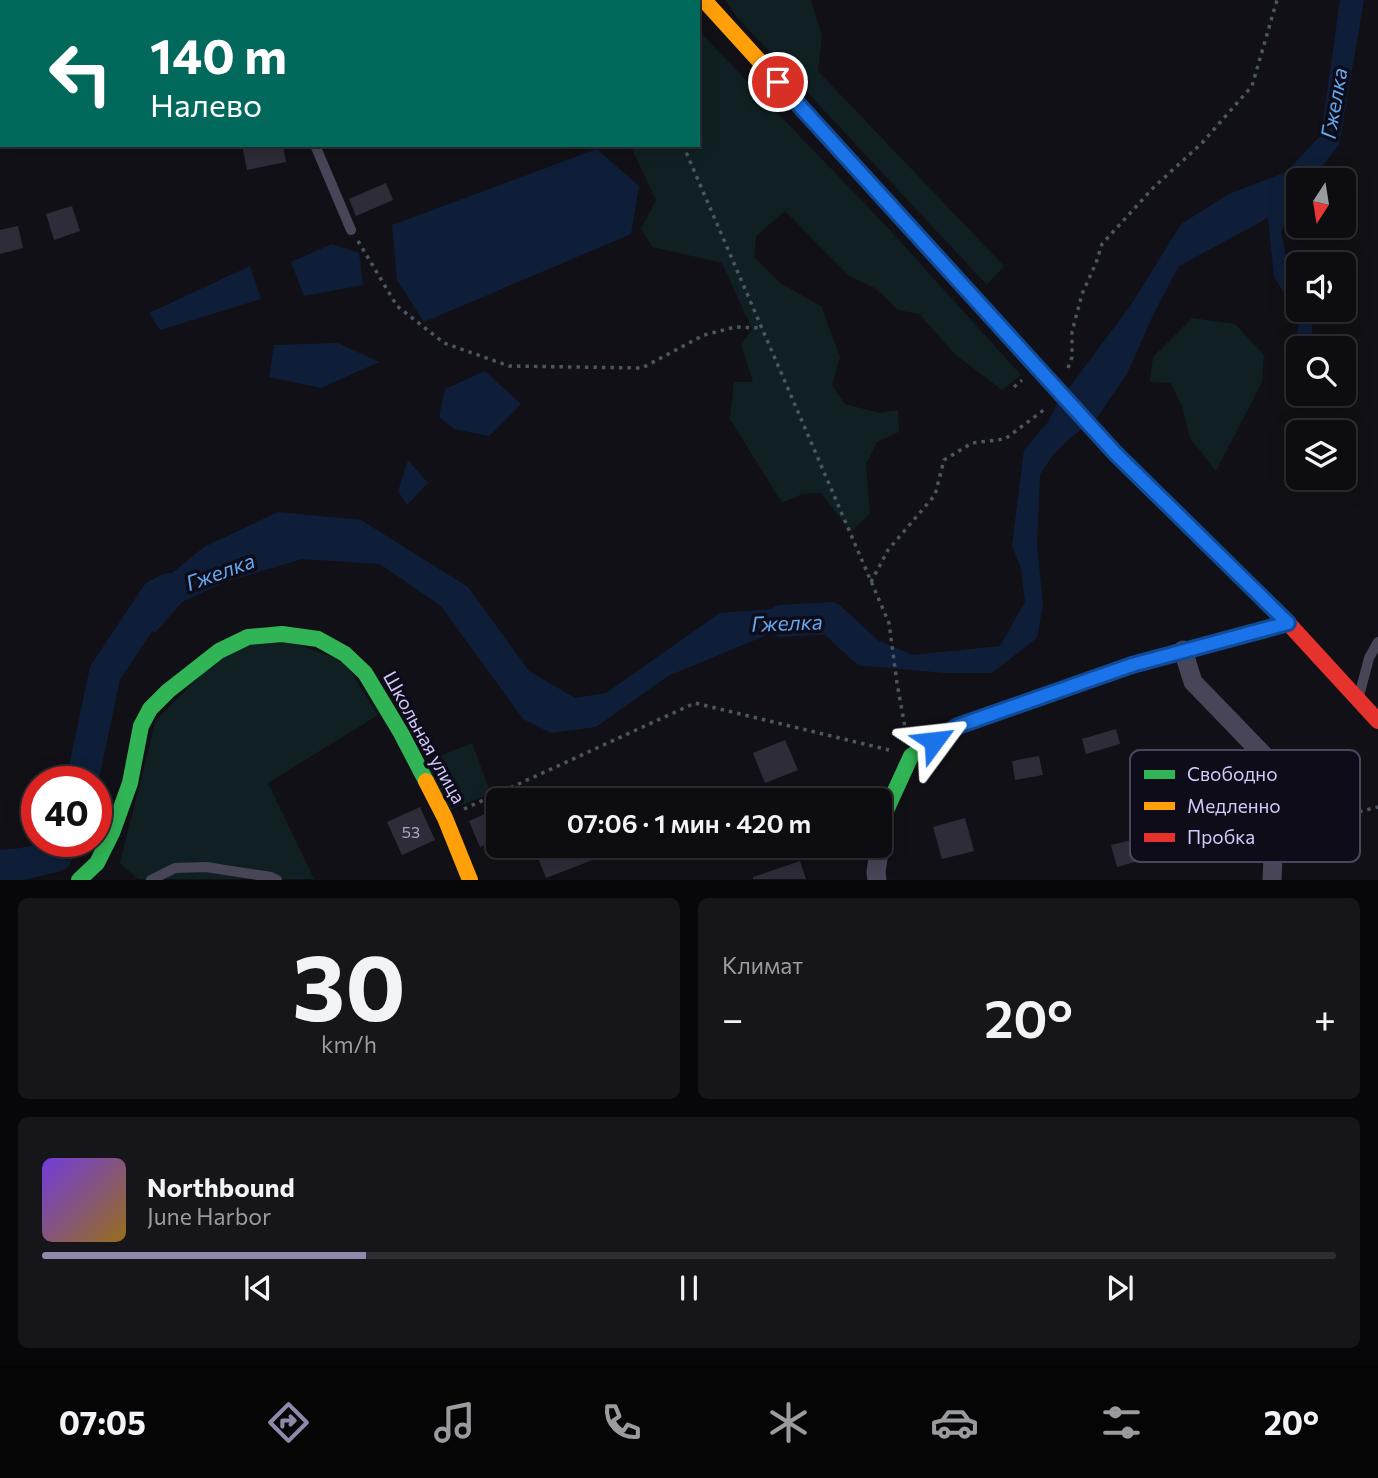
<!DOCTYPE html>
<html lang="ru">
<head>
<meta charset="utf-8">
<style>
  body { margin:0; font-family:Commissioner,sans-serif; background:#161519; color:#f1f3f6; height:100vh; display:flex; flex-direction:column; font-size:26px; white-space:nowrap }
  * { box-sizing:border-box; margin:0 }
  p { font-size:23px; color:#9a9b9f }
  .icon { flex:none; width:38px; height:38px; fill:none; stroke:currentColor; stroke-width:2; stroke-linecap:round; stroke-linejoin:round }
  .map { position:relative; height:880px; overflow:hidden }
  .drawer { display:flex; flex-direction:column; gap:18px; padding:18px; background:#070709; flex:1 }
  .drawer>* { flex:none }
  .top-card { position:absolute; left:0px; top:0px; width:700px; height:147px; box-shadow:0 4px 18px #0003,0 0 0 2px #2d2c30; background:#00695c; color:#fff; overflow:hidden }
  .needle { width:46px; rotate:192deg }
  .fabs { position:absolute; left:1286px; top:168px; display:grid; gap:14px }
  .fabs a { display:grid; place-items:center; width:70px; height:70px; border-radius:10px; background:#0d0c10; box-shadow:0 4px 18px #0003,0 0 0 2px #2d2c30; font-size:35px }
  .speed { position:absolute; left:21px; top:766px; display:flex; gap:14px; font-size:35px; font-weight:700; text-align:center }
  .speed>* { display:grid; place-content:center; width:91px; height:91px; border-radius:50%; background:#0d0c10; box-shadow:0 4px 18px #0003,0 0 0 2px #2d2c30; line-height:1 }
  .speed .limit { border:10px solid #d22; background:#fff; color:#111 }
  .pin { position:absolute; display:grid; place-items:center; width:60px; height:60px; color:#fff; margin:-30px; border:4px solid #fff; border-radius:50%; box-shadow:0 2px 7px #0007 }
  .me { position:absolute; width:77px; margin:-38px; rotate:60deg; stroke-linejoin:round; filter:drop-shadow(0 0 5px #0008) }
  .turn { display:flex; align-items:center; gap:24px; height:147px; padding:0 35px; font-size:32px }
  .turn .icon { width:91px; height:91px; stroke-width:2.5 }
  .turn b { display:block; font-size:49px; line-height:60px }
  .big { font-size:52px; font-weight:600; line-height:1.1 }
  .drawer .card { flex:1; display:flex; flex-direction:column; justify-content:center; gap:10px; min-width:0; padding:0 24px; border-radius:10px; background:#161519 }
  .drawer .dial { align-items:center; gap:0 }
  .dial b { font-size:91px; line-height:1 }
  .song { display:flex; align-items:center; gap:21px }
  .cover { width:84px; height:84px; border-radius:10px; background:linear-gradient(135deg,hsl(260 70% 55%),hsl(40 70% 35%)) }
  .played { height:7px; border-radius:4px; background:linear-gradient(90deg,#8e89aa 25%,#2d2c30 25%) }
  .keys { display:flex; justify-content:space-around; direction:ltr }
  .heat { display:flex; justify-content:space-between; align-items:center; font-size:38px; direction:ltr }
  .drawer .tiles { flex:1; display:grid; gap:18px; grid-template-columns:1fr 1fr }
  .card:last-child { grid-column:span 2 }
  .trip { position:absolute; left:486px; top:788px; width:406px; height:70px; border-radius:10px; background:#0d0c10; box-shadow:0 4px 18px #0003,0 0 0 2px #2d2c30; font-weight:600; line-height:70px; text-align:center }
  .dock { display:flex; height:112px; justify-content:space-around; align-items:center; background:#050506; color:#9a9b9f }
  .dock .icon { width:49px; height:49px }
  .dock .selected { color:#8e89aa }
  .dock b { font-size:32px; color:#f1f3f6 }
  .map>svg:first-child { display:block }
  .green { fill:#102022 }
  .water { fill:#0f1e38 }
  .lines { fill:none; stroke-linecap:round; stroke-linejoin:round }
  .river { stroke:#0f1e38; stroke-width:32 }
  .building { fill:#2f2c39 }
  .path { stroke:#4a5661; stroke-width:3.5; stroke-dasharray:3.5 5; stroke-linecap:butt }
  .lane { stroke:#474557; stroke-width:10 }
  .street { stroke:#474557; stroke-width:19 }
  .fast { stroke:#30b455; stroke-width:16 }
  .slow { stroke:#ff9f0a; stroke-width:16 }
  .jam { stroke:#e5322d; stroke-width:16 }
  .jam-bridge { stroke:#e5322d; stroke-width:16 }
  .route-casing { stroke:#114b97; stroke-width:18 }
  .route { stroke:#1a73e8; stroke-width:12 }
  .labels { text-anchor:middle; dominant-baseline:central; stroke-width:7; stroke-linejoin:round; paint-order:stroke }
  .number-label { font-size:16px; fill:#a9a2ca }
  .street-label { font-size:19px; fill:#d2cafa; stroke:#0f0c1a }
  .water-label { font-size:21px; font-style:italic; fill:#62a9f0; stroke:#0f0c1a }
  .key { fill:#0f0c1a; stroke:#4a455d; stroke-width:2 }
  .key-label { font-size:19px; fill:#d2cafa }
</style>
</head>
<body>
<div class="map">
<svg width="1378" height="880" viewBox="0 0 1378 880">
  <rect width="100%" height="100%" fill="#111016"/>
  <path class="green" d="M725,0h86l11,36 -4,35 186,195 -17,19 -250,-268z
    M698,30l190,198 133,147 -19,15 -46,-35 -37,-41 -21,-4 -23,-22 -26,-12 -64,-65 -29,25 -2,21 26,26 41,23 19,51 -8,28 13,19 34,9 19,-3 1,22 -22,10 -11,22 4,50 -19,18 -30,-39 -19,1 -20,9 -52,-84 4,-37h19l-12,-37 11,-16 -30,-66 -69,-16 -12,-18 15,-29 -24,-51 -8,-4h74z
    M1192,318l43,6 29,31 -2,27 -46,89 -26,-33 -8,-31 -11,-24 -21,-1 3,-25z
    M271,635l73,26 34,54 -110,68 46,96h-176l-18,-16 36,-143 64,-64z
    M472,743l19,51 -52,20 -22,-49z"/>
  <path class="water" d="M1340,0h24l-25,145 -28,35h-13v17l-5,7 -12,28 12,55 5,7v16h12l3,3 -2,35h-13v5l-3,-10 5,-25 -26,-41 -6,-59 -89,48 -25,47 -27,61 -31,45 -26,19 -18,18 -12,19 -3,70 6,59 -6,34 -45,35h-47l-77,-7 -30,-38 -64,4 -106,44 -72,51 -45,6 -28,-14 -82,-113 -61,-42 -78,-5 -77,23 -43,20 -27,31 -23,-27 72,-59 74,-35 83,8 107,67 61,84 46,27 31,-5 114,-80 77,-6 116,48 87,-9 25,-44 -4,-34 -9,-22 12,-96 24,-28 9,-18 74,-99 50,-81 48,-30 57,-22 35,-37z
    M597,149l42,37 -8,48 -207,88 -27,-42 -5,-55z
    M332,244l27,9 4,32 -59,11 -13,-34z
    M250,266l11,33 -101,31 -11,-17z
    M338,343l41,19 -58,26 -52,-11 5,-32z
    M485,371l36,33 -32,32 -35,-7 -15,-12 6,-28z
    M408,460l20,23 -21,22 -9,-14z"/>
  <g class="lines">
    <path class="river" d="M782,621l48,-3 35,32
      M82,782l23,-109 52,-78 12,-6
      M0,866l22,-2 34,-8 6,-14"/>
  </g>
  <path class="building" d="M242,145h41l3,17 -39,8z
    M386,183l7,17 -37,16 -7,-17z
    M72,206l8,25 -26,9 -8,-26z
    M18,226l5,22 -23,6v-24z
    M1116,729l4,15 -34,10 -4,-15z
    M785,740l13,30 -33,13 -12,-30z
    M1039,756l4,19 -28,5 -3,-19z
    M420,807l15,33 -33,15 -15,-33z
    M499,808v31l-19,8 -11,-26z
    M965,818l9,33 -32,8 -9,-32z
    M1148,836l5,21 -36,10 -6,-22z
    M533,845h65l5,11 -57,22z
    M800,861l6,18h-53v-2z"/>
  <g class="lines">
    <path class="path" d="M620,0l1,2
      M683,145l206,478 8,60 9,50
      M358,241l39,65 47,37 65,23 133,2 62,-33 31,-8 26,1
      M1068,368l4,-11v-25l10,-38 14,-31 6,-19 51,-56 49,-45 50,-57 25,-86
      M1014,387l8,-7
      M871,582l17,-32 47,-55 9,-35 28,-17 33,-4 40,-30
      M464,809l231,-106 194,47
      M1293,828l85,-21"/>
    <path class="lane" d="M63,0l1,2
      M186,0l1,2
      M315,145l36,85
      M1359,696l10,-38 9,-16
      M151,880l24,-12 31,-1 65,10 6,3"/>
    <path class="street" d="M41,2l4,-2
      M0,22l2,-1
      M1183,650l10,32 87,90 -6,61 -2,47
      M877,880l-1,-8 4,-27"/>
    <path class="fast" d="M880,840l4,-25 27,-59 47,-30 174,-61 156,-42
      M79,880l18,-17 15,-30 18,-50 11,-57 9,-17 18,-18 51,-40 29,-14 34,-3 36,5 27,15 20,19 36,60 25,48"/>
    <path class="slow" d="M704,0l333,367
      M426,781l19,37 25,62"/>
    <path class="jam" d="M1115,453l173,170 90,98"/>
    <path class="jam-bridge" d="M1037,367l78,86"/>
  </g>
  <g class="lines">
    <defs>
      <path id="route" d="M778,82l337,371 173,170 -156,42 -174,61 -24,15"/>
    </defs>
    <use href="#route" class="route-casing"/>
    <use href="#route" class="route"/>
  </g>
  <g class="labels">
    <g class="number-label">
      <text x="411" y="831">53</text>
    </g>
    <g class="street-label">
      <text transform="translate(425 737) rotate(61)">Школьная улица</text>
    </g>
    <g class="water-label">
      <text transform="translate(1333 103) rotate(-80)">Гжелка</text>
      <text transform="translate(220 571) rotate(-20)">Гжелка</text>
      <text transform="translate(787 622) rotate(-2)">Гжелка</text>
    </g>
  </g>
  <rect x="1130" y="750" width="230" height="112" rx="10" class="key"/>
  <rect x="1144" y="770" width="31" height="9" fill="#30b455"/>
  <rect x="1144" y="802" width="31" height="8" fill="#ff9f0a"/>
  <rect x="1144" y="833" width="31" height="9" fill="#e5322d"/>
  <g class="key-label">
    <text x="1187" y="781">Свободно</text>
    <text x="1187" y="813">Медленно</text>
    <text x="1187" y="844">Пробка</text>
  </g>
</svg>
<div class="fabs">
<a><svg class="needle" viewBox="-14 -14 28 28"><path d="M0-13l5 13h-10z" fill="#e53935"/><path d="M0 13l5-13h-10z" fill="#9a9b9f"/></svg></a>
<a><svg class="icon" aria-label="sound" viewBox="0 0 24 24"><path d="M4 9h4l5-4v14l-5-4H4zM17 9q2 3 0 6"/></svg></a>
<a><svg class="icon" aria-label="search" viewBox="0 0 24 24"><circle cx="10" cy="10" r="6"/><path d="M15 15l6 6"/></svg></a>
<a><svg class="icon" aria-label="layers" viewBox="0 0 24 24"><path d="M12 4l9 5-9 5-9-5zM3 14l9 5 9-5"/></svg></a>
</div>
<div class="speed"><div class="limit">40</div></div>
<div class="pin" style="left:778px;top:82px;background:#d93025"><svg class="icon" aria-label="arrive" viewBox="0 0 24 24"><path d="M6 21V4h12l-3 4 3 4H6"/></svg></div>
<svg class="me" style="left:934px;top:741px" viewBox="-20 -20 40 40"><path d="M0-17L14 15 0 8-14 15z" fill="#1a73e8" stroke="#fff" stroke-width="4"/></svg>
<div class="trip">07:06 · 1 мин · 420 m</div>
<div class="top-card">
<div class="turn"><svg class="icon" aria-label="left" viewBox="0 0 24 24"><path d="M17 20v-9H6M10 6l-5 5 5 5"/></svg><div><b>140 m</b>Налево</div></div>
</div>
</div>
<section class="drawer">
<div class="tiles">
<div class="card dial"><b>30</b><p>km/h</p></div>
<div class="card"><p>Климат</p>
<div class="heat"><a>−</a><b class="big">20°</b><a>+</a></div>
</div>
<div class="card">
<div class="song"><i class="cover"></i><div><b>Northbound</b><p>June Harbor</p></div></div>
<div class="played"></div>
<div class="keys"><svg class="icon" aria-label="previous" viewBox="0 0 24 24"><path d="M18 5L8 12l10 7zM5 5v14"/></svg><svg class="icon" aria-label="pause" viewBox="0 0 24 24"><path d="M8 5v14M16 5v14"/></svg><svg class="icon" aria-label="next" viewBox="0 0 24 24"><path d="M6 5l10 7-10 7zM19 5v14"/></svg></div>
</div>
</div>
</section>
<nav class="dock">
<b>07:05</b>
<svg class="icon selected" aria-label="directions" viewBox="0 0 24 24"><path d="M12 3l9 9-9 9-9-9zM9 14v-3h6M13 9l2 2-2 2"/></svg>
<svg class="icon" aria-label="music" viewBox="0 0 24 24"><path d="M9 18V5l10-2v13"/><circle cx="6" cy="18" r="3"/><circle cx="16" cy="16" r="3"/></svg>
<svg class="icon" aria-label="phone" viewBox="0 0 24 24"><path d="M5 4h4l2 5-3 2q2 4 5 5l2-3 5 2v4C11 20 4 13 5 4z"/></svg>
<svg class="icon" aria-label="climate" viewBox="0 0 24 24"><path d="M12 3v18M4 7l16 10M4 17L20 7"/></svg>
<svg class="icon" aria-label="car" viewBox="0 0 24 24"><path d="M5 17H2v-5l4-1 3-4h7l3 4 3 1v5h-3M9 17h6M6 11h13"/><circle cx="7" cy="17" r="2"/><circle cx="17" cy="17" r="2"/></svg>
<svg class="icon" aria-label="filters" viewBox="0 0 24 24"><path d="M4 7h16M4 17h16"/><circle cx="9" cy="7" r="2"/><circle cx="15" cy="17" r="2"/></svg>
<b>20°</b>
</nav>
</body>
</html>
